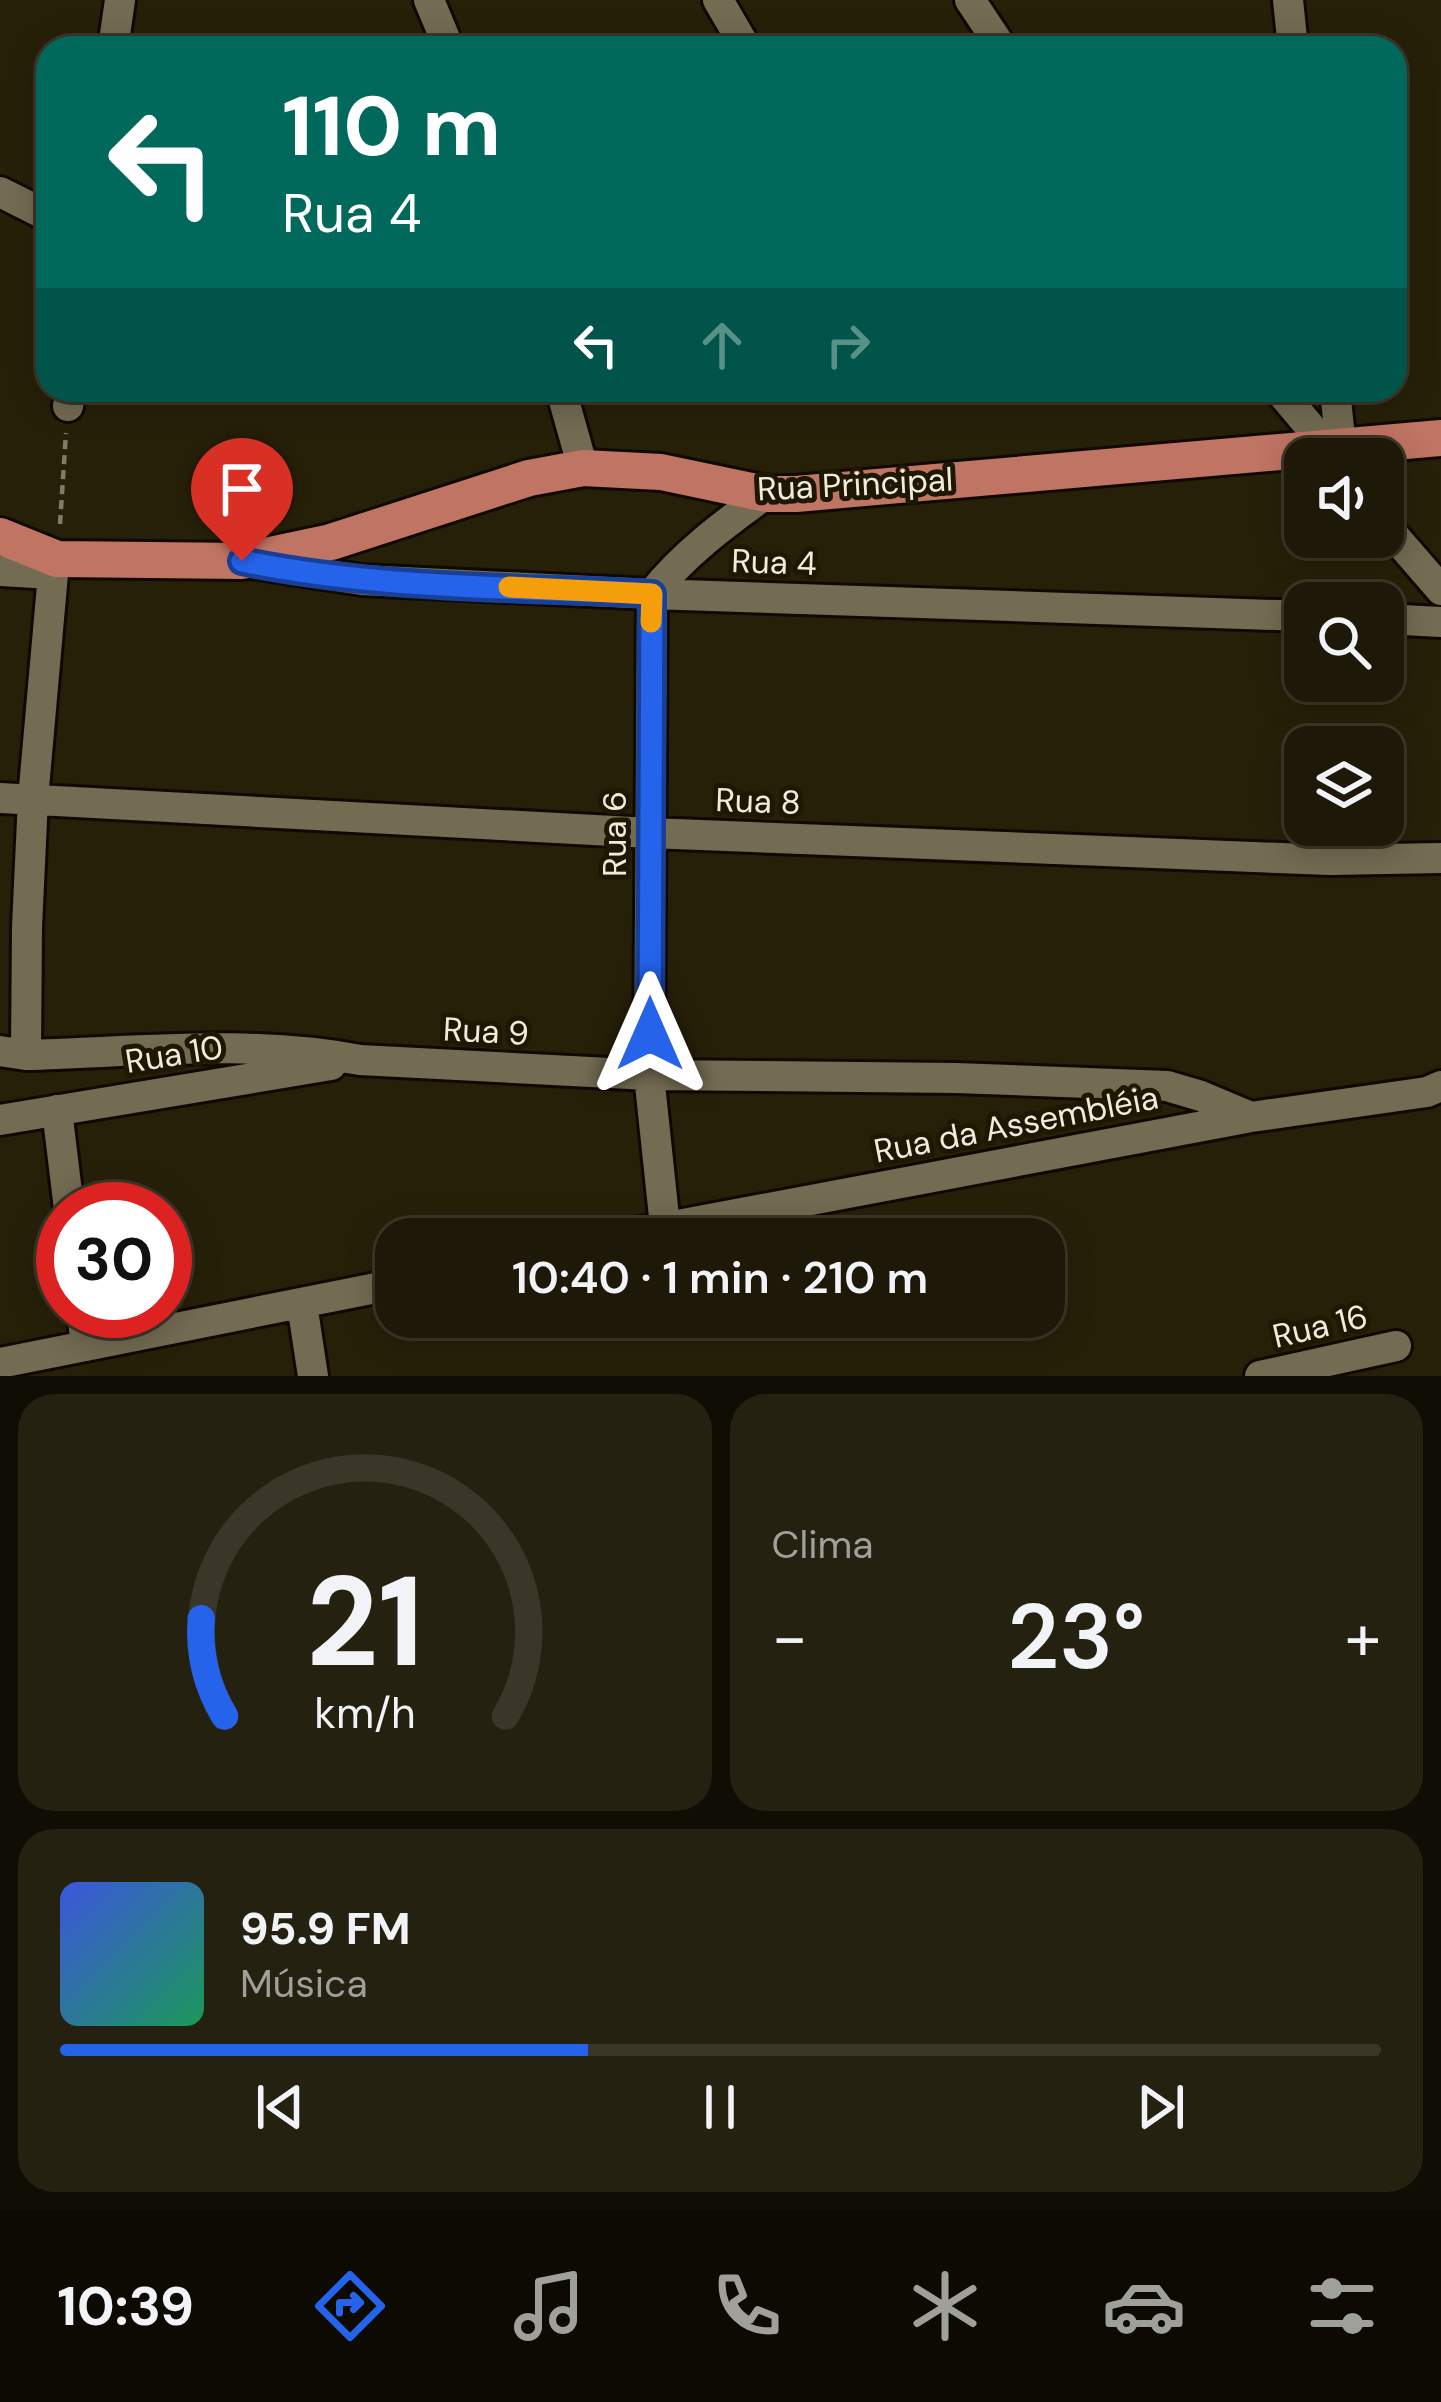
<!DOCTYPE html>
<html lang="pt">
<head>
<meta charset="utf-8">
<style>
  body { margin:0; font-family:"DM Sans",sans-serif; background:#252111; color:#f1f3f6; height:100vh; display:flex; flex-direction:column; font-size:45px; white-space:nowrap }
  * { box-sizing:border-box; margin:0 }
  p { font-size:39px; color:#a0a09b }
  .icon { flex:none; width:66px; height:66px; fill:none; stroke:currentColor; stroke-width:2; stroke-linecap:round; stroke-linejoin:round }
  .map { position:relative; height:1376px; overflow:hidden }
  .sheet { display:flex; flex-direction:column; gap:18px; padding:18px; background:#100d04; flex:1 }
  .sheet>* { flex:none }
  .guide { position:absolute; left:36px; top:36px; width:1371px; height:366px; border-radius:36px; box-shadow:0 6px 30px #0003,0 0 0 3px #3b3728; background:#00695c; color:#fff; overflow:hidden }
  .buttons { position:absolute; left:1284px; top:438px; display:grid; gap:24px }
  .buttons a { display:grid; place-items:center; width:120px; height:120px; border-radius:24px; background:#1d1807; box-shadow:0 6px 30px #0003,0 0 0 3px #3b3728; font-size:60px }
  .speed { position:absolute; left:36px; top:1182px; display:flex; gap:24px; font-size:60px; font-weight:700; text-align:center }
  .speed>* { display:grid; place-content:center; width:156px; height:156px; border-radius:50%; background:#1d1807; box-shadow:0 6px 30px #0003,0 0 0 3px #3b3728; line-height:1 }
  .speed .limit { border:18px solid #d22; background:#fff; color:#111 }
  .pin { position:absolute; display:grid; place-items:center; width:102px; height:102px; color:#fff; margin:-123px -51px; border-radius:50% 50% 50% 0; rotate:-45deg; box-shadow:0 0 12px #0007 }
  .pin .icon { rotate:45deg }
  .me { position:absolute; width:132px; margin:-66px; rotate:0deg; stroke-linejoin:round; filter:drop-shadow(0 0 9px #0008) }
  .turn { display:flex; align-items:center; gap:42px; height:252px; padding:0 48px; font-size:54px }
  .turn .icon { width:156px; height:156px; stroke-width:2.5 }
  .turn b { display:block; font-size:84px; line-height:102px }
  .lanes { display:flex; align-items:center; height:114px; padding:0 48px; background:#0003; justify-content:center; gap:60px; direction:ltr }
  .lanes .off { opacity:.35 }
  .big { font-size:90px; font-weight:600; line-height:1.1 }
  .sheet .tile { flex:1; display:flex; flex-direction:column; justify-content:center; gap:18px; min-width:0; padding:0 42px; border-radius:36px; background:#252111 }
  .sheet .dial { align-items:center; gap:0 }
  .dial svg { height:312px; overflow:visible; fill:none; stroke:#3b3728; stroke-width:7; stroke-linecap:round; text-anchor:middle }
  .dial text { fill:#f1f3f6; stroke:none }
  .song { display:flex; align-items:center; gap:36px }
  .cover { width:144px; height:144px; border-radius:18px; background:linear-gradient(135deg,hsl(230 70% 55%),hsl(150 70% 35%)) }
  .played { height:12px; border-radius:6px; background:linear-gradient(90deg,#2563eb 40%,#3b3728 40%) }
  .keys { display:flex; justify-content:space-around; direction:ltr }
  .heat { display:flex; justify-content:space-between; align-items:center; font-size:66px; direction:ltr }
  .sheet .tiles { flex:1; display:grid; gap:18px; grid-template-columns:1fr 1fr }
  .tile:last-child { grid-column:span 2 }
  .trip { position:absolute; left:375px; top:1218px; width:690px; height:120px; border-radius:36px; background:#1d1807; box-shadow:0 6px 30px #0003,0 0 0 3px #3b3728; font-weight:600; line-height:120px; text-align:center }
  .tabs { display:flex; height:192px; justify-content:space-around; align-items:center; background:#0c0a03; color:#a0a09b }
  .tabs .icon { width:84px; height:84px }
  .tabs .active { color:#2563eb }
  .tabs b { font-size:54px; color:#f1f3f6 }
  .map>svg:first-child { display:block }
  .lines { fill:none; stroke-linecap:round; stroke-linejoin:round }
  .minor-casing { stroke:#100900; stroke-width:36 }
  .major-casing { stroke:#100900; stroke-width:42 }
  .path { stroke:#817b68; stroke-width:4.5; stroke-dasharray:9 6; stroke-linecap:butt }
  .minor { stroke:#736b52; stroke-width:30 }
  .major { stroke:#c07463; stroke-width:36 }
  .route-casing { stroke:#184099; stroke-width:30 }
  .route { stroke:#2563eb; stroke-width:21 }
  .slow { stroke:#f59e0b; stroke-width:21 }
  .labels { text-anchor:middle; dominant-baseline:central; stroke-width:10; stroke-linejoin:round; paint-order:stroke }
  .street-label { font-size:33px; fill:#f0ebdd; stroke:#1e1702 }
</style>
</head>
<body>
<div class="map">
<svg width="1441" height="1376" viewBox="0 0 1441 1376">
  <rect width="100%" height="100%" fill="#272009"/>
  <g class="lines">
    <defs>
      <path id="minor" d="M429,0l20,48
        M718,0l28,48
        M970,0l32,48
        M1288,0l5,48
        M113,48l7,-48
        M0,192l48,24
        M561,390l22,78
        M1279,390l49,58
        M1335,390l6,57 4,12
        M68,406l3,-16
        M1383,523l58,67
        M245,562l117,18 290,14 653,22
        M0,571l53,3
        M1383,619l58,3
        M0,798l650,35 680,27 111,-2
        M0,1051l26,4c111,-3 224,-16 334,5l289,15 307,3 211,8 34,10 50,21
        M26,1055l1,-128 6,-128 20,-225 4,-15
        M57,1110l12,99
        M0,1120l331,-55
        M665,1226l-16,-151 3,-481c32,-40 72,-70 114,-100
        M604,1239l647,-122 176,-25 14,-6
        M302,1304l11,72
        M82,1311l4,35
        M0,1363l396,-79
        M1260,1376l136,-30"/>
      <path id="major" d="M0,536l57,23 185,2 89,-19 198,-64 54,-10 78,4 105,22h30l645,-56"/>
    </defs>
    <use href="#minor" class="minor-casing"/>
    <use href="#major" class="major-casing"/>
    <path class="path" d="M60,524l6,-91"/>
    <use href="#minor" class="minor"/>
    <use href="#major" class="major"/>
  </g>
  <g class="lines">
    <defs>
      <path id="route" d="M242,561c134,28 273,26 410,33l-2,440"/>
    </defs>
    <use href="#route" class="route-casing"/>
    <use href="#route" class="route"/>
    <path class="slow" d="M509,587l143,7 -1,28"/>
  </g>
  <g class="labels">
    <g class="street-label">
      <text transform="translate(855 484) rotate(-3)">Rua Principal</text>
      <text transform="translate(774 562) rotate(2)">Rua 4</text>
      <text transform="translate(758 801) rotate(2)">Rua 8</text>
      <text transform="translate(614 834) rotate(-90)">Rua 6</text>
      <text transform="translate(486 1031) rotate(3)">Rua 9</text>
      <text transform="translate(174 1054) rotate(-9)">Rua 10</text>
      <text transform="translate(1016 1124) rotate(-11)">Rua da Assembléia</text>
      <text transform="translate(1320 1326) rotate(-13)">Rua 16</text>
    </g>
  </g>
</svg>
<div class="buttons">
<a><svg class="icon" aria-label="sound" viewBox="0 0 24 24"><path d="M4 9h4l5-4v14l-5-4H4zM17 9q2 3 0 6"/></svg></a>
<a><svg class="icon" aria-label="search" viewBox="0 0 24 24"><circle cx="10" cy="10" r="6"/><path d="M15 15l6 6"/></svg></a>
<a><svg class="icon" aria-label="layers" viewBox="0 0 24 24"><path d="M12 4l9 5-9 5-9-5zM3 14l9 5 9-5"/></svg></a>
</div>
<div class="speed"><div class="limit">30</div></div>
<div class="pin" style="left:242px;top:561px;background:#d93025"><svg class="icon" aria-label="arrive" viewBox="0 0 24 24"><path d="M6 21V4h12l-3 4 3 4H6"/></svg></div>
<svg class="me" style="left:650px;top:1034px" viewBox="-20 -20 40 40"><path d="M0-17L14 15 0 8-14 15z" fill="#2563eb" stroke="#fff" stroke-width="4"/></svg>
<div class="trip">10:40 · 1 min · 210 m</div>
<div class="guide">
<div class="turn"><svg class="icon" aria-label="left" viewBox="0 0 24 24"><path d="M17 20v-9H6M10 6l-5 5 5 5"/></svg><div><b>110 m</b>Rua 4</div></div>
<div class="lanes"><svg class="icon" aria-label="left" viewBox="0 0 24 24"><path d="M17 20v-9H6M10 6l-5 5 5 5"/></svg><svg class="icon off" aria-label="ahead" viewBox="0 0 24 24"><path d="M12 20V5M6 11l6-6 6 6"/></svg><svg class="icon off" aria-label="right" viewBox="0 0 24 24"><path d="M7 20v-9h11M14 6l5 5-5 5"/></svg></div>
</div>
</div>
<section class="sheet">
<div class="tiles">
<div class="tile dial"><svg viewBox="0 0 100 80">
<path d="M14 69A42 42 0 1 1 86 69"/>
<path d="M14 69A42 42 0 0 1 8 44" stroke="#2563eb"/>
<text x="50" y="56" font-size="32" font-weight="700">21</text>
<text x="50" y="72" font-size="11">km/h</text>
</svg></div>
<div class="tile"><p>Clima</p>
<div class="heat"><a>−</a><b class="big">23°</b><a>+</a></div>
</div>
<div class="tile">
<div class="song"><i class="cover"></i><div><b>95.9 FM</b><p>Música</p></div></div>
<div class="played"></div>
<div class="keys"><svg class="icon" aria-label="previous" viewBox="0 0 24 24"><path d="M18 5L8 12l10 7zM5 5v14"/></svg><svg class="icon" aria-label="pause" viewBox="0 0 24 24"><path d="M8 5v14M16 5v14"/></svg><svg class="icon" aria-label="next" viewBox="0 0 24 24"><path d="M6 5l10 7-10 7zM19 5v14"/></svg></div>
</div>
</div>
</section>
<nav class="tabs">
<b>10:39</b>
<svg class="icon active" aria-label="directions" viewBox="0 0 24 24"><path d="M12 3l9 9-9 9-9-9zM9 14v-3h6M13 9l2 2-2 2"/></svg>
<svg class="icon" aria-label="music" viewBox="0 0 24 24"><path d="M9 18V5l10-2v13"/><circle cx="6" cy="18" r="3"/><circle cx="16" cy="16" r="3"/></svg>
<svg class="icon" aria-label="phone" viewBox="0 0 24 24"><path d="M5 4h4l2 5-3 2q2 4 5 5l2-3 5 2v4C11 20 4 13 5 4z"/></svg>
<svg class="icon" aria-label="climate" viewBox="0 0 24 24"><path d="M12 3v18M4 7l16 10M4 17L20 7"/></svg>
<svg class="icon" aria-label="car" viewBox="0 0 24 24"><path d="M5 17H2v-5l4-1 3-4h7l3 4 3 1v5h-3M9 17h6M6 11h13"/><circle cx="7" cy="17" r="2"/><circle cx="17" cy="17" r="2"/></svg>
<svg class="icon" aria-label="filters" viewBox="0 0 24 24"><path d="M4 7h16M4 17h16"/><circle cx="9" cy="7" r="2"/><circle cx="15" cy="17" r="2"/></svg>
</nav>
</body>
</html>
